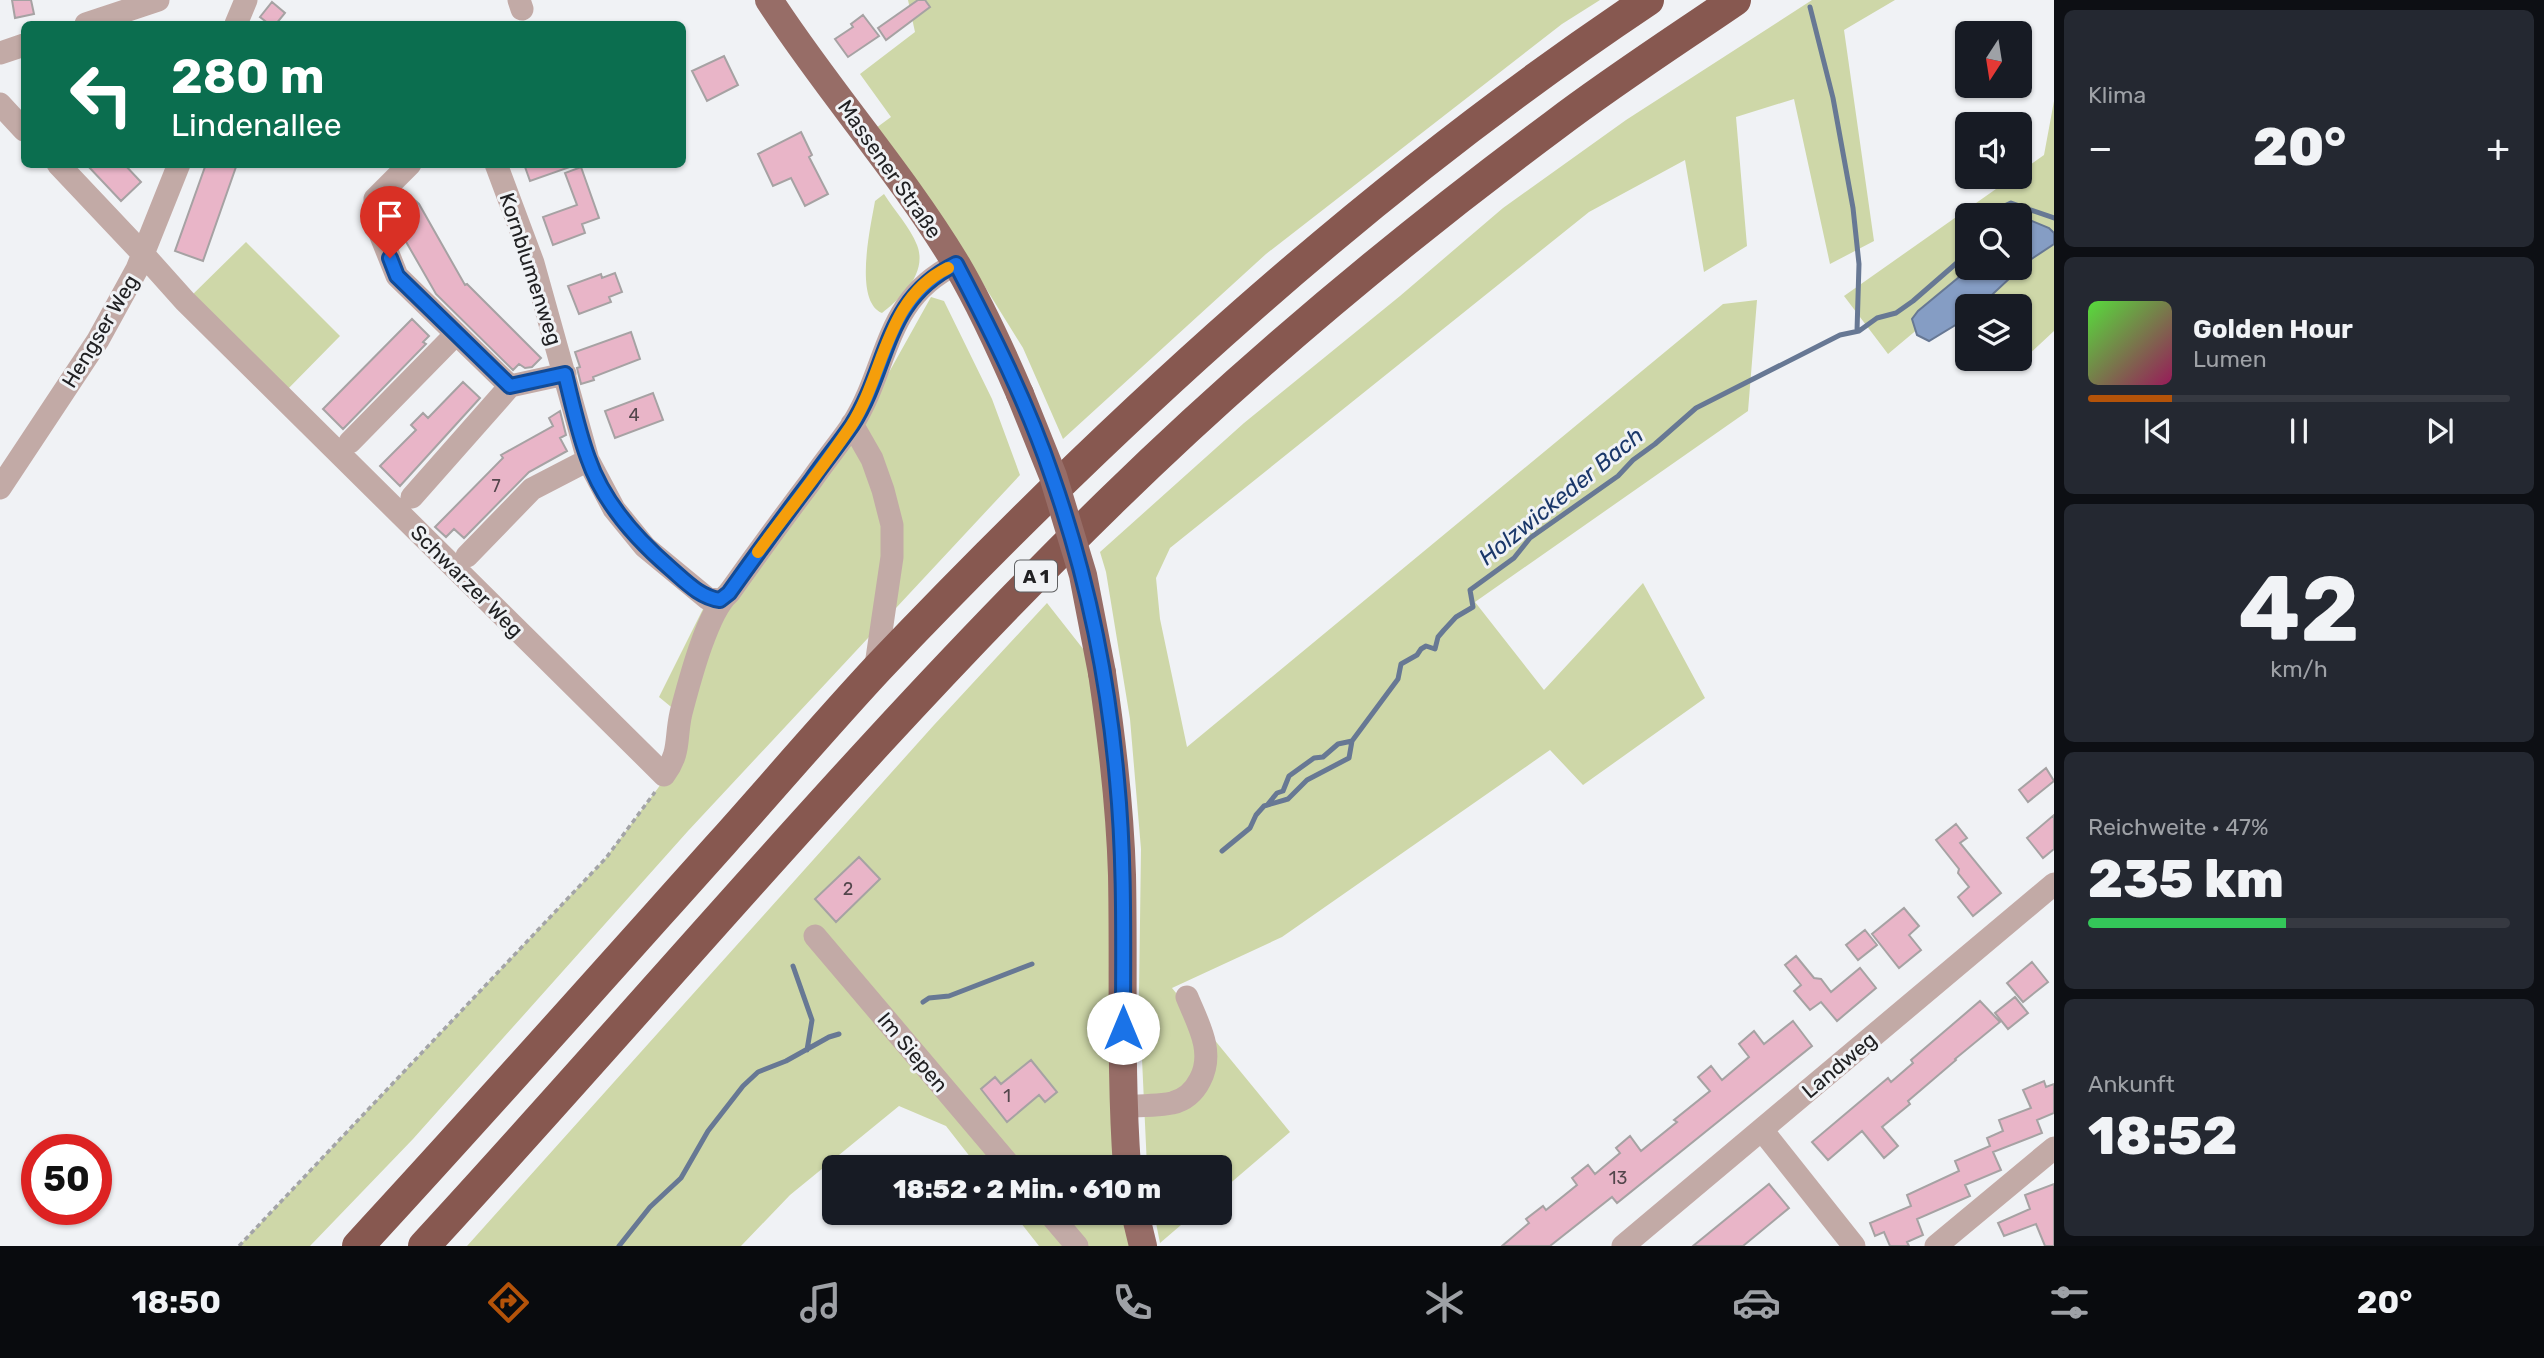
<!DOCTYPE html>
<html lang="de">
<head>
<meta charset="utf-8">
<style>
  body { margin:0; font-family:Rubik,sans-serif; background:#242831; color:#f1f3f6; height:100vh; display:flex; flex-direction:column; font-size:26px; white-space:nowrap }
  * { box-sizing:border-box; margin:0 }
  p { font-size:23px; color:#9ea1a6 }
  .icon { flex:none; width:38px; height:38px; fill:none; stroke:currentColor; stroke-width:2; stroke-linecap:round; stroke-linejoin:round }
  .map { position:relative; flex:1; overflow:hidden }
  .side { display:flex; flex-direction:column; gap:10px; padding:10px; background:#0d0f14; width:490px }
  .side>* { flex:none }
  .hud { position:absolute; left:21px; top:21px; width:665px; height:147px; border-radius:10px; box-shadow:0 2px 5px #0004; background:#0b6e4f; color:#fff; overflow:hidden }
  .needle { width:46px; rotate:192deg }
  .buttons { position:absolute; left:1955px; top:21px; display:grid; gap:14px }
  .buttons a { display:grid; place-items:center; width:77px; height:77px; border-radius:10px; background:#171b24; box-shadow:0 2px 5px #0004; font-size:35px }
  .speed { position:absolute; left:21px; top:1134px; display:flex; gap:14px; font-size:35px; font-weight:700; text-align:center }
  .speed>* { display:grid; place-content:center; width:91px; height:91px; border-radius:50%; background:#171b24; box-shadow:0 2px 5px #0004; line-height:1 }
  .speed .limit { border:10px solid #d22; background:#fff; color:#111 }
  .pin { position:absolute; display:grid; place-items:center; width:60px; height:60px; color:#fff; margin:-72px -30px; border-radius:50% 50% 50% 0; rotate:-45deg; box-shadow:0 0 7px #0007 }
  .pin .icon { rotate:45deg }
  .me { position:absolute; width:77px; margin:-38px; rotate:0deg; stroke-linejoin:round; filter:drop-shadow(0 0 5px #0008) }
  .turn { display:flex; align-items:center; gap:24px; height:147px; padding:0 35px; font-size:32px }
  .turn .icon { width:91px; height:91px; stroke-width:2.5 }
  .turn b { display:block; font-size:49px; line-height:60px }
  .big { font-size:52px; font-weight:800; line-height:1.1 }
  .side .tile { flex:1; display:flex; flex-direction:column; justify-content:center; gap:10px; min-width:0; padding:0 24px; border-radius:10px; background:#242831 }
  .side .dial { align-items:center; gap:0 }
  .dial b { font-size:91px; line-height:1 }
  .song { display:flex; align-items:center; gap:21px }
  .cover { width:84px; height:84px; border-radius:10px; background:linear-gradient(135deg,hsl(110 70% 55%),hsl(330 70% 35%)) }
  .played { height:7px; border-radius:4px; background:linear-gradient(90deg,#b45309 20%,#363941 20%) }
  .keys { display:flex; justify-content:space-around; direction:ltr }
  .heat { display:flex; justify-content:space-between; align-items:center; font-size:38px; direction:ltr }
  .charge { height:10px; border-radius:5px; background:linear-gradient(90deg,#34c759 47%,#363941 0) }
  .trip { position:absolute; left:822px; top:1155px; width:410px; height:70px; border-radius:10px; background:#171b24; box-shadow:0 2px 5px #0004; font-weight:800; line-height:70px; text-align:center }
  .tab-bar { display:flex; height:112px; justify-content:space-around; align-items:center; background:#090b0e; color:#9ea1a6 }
  .tab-bar .icon { width:49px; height:49px }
  .tab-bar .selected { color:#b45309 }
  .tab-bar b { font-size:32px; color:#f1f3f6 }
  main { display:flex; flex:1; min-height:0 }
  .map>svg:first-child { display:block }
  .green { fill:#ced7a8; fill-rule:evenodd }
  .water { fill:#859dc4; stroke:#677894; stroke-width:2 }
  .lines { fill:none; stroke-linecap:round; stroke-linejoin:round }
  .stream { stroke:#677894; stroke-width:5 }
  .building { fill:#e9b5c8; stroke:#a6a2a3; stroke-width:2 }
  .path { stroke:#a3a4a7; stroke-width:3.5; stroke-dasharray:5 3.5; stroke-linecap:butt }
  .minor { stroke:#c2aaa6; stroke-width:23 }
  .major { stroke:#976d67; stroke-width:28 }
  .highway { stroke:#875850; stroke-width:32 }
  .major-bridge { stroke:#976d67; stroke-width:28 }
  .route-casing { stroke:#114b97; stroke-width:18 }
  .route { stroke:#1a73e8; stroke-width:12 }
  .slow { stroke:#f59e0b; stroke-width:12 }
  .labels { text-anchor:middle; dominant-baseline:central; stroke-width:6; stroke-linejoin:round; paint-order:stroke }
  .number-label { font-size:18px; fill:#53464c }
  .shield { fill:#f0f2f5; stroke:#5f6062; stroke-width:2 }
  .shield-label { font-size:19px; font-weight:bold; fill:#212123 }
  .street-label { font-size:21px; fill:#212123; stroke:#f0f2f5 }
  .water-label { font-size:23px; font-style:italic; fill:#1b386a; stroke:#f0f2f5 }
</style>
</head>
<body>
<main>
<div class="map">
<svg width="2054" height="1246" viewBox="0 0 2054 1246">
  <rect width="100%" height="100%" fill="#f0f2f5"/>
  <path class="green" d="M908,0h692l-38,24 -296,230 -203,185 -40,-91 -59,-95 -88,-125 15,-11 -31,-43 55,-42z
    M1812,0h83l-51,30 30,211 -44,23 -36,-165 -58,18 11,129 -43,26 -19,-112 -96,52 -419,336 -14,30 4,41 27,128 536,-443 34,-4 -9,111 -273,191 69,88 99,-107 62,115 -122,87 -33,-35 -268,187 -110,51 118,144 -70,60v-25h-73l-8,-173 2,-145 -11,-130 -24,-147 -6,-20 144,-129 156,-127 103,-88 123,-88z
    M2054,101v230l-42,39 -7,-11h15v-53h-47l-10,-15 -75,63 -44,-58 169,-119h7v-5l24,-17zM1967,215h53v53h-53z
    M884,194c10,16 26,33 33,51 11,28 -16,53 -35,68 -29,-12 -11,-88 -7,-112z
    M246,242l94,94 -59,60 -95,-95z
    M931,297l13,4 48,98 28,76 -332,356 -275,308 -103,107h-71l367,-388 55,-74 20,-69 -22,-18 49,-98 146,-164z
    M1047,603l55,70 25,494h-149l-32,-41 -47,-20 -109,89 -49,51h-274l467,-521z
    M1013,1213h122l8,33h-104z
    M1154,1213h41l-35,30z"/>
  <path class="water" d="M2020,216l29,12 5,5v11l-27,18 -47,44h-13v12l-38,23 -12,-6 -5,-16 6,-8 52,-43h50z"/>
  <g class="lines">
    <path class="stream" d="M1810,7l23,91 20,110 6,56 -2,67
      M1996,215l4,-7 11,-5 43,15
      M1268,804l9,-11 6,-2 6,-15 25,-18 9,-1 15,-13 14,-3
      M1222,851l28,-23 6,-13 8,-9 24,-7 19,-19 42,-22 3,-17 46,-62 3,-15 16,-9 4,-6 5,-3 9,3 3,-12 6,-7 12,-13 17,-10 -3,-17 44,-32 16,-20 88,-62 15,-16 22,-16 41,-36 144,-73 19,-4 18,-13 19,-5 17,-12 54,-47
      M793,966l19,54 -5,30
      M923,1002l6,-4 20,-2 83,-32
      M619,1246l31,-39 31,-29 27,-47 35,-45 15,-14 28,-11 43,-24 10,-3"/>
  </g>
  <path class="building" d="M12,0h19l3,14 -19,4z
    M918,0h7l5,7 -44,33 -8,-12z
    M272,2l13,11 -9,11h-7l-9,-7z
    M863,15l16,21 -31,21 -13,-18 18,-12 -2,-3z
    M724,56l14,29 -31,16 -15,-30z
    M801,132l11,23 -3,2 19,37 -23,12 -14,-28 -18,8 -15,-32z
    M86,164h38l17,18 -20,19z
    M206,164h31l-34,97 -28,-10z
    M524,164h45l1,3 -40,14z
    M581,167l18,51 -17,6 3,9 -32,12 -10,-28 34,-12 -12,-32z
    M403,190l16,14 46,81 2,-1 74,74 -9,9 -7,1 -6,-4 -6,6 -77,-76 -43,-75 6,-4 -10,-10z
    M615,273l7,19 -13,5 2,5 -32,12 -11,-28 33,-12 1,4z
    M412,319l17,17 -6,6 3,2 -83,85 -20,-20z
    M631,332l9,27 -47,18 1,3 -13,4 -4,-16 3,-1 -5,-15z
    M463,382l17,16 -80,88 -20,-20 36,-36 -5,-5 12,-12 5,5z
    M653,393l10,27 -48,18 -10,-27z
    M560,411l6,24 -6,3 7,13 -38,21 -65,66 -10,-9 -8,8 -11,-10 68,-69 -2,-3 52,-29 -4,-8z
    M2046,768l8,13 -26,21 -9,-12z
    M2054,815v34l-11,9 -16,-20z
    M1956,824l11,14 -7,5 41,50 -28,23 -15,-19 11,-10 -11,-14 1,-4 -23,-29z
    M859,857l21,22 -44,43 -21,-23z
    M1904,908l15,18 -10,9 12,15 -22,18 -27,-34z
    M1865,930l12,15 -19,15 -12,-15z
    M1796,956l18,22 7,1 10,13 29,-24 16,20 -39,33 -16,-19 -11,8 -16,-19 7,-6 -16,-20z
    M2032,962l16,20 -25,20 -16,-19z
    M2015,997l13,16 -20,16 -13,-16z
    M1980,1001l20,21 -45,37 1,1 -48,41 2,3 -28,23 16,19 -14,12 -22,-27 -34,29 -16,-18 76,-64 3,4 22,-19 -2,-3z
    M1793,1021l19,25 -195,157 -5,-6 -62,49h-48l27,-23 -3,-4 17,-13 3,4 31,-25 -5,-7 16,-13 7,9 25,-21 -4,-5 14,-12 11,15 36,-29 -3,-2 36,-29 -12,-14 13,-11 11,14 27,-23 -10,-13 15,-13 10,13z
    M1031,1060l26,32 -12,10 -6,-7 -32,27 -26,-33 14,-12 6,7z
    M2044,1081l2,6 8,-3v29l-17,7 5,13 -49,19 8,18 -36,15 5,11 -53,23 6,16 -16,7 2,4h-19l-6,-14 -9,4 -5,-13 41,-17 -4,-11 52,-24 -4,-10 35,-15 -3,-8 16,-7 -4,-11 32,-12 -8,-18z
    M1769,1184l20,24 -46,38h-50z
    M2054,1184v62h-9l-9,-22 -32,12 -6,-13 32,-14 -5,-14z"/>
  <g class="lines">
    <path class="path" d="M239,1246l367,-388 49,-66"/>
    <path class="minor" d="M519,0l3,9
      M86,24l72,-24
      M236,24l10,-24
      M0,53l24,-8
      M0,104l24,26
      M58,164l85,90 42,47 479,474c17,-23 11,-36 17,-62 8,-30 26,-101 48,-120 27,-38 54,-75 82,-112 13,-19 28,-37 41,-56 38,-60 31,-125 104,-161
      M410,164l-35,35v22l22,55 113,110 55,-12
      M496,164l37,99 55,197 26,49 31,38 63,52 12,1
      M852,424l20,35 11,31 9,35v32l-17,115
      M350,442l105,-107
      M0,488l98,-148 39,-71 42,-105
      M412,497l98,-111
      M467,556l65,-67 56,-29
      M815,936l196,231
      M1123,1106c16,0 33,0 49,-3 13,-3 22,-11 28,-23 15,-28 -2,-56 -13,-83
      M1762,1130l92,116
      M1049,1213l28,33
      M1623,1246l431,-362
      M1936,1246l118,-98"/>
    <path class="major" d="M769,0c59,91 132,172 188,265 24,41 44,85 63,129
      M1102,673c10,67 18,134 20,202 2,97 -2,195 5,292
      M1135,1213l8,33"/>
    <path class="highway" d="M358,1246c123,-133 243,-268 364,-403 52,-58 103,-118 156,-175 234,-246 487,-479 770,-668
      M424,1246c229,-248 445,-509 686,-744 139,-136 289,-261 445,-377 58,-44 120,-84 180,-125"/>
    <path class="major-bridge" d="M1020,394l33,82 30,99 19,98"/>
  </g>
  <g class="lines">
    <defs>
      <path id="route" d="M390,258l7,18 113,110 55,-12c7,28 13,57 23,84 15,44 48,81 83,111 15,13 29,28 49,31l9,-7c27,-38 54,-75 82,-112 13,-19 28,-37 41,-56 38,-60 31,-125 104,-161 36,69 71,138 96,212 34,97 56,202 65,304 8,82 6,166 6,248"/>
    </defs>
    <use href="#route" class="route-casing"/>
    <use href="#route" class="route"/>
    <path class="slow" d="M758,552c31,-42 64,-83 93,-126 34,-52 34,-127 97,-158"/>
  </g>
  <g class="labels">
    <g class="number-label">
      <text x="634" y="415">4</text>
      <text x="496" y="486">7</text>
      <text x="848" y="889">2</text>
      <text x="1007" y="1096">1</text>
      <text x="1618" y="1178">13</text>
    </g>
    <rect class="shield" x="1015" y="560.5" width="42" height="31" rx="5"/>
    <g class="shield-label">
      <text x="1036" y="576">A 1</text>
    </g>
    <g class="street-label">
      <text transform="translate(890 169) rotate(55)">Massener Straße</text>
      <text transform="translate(531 269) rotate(72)">Kornblumenweg</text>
      <text transform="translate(100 331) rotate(-59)">Hengser Weg</text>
      <text transform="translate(467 581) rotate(45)">Schwarzer Weg</text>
      <text transform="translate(913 1052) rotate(50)">Im Siepen</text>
      <text transform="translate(1839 1065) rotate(-40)">Landweg</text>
    </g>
    <g class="water-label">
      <text transform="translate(1561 496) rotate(-39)">Holzwickeder Bach</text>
    </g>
  </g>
</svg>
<div class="buttons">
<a><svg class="needle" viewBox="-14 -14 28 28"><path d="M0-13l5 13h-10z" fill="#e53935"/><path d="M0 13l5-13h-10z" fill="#9ea1a6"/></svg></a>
<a><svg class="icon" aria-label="sound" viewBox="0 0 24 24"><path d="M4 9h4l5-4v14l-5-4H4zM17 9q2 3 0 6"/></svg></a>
<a><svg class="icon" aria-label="search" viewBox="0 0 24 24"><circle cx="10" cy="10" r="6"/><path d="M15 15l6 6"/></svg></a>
<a><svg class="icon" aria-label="layers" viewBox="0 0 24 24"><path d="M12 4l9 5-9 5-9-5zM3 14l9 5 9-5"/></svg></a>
</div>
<div class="speed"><div class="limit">50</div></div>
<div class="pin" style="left:390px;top:258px;background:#d93025"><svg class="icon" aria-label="arrive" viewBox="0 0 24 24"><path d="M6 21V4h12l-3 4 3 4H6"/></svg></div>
<svg class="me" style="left:1123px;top:1028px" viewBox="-20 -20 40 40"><circle r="19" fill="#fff"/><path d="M0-13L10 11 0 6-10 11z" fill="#1a73e8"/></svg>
<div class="trip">18:52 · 2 Min. · 610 m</div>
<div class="hud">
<div class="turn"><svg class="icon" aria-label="left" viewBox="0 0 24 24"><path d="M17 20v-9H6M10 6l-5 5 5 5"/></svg><div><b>280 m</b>Lindenallee</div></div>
</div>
</div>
<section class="side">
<div class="tile"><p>Klima</p>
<div class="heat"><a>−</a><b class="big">20°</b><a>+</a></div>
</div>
<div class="tile">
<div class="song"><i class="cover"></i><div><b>Golden Hour</b><p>Lumen</p></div></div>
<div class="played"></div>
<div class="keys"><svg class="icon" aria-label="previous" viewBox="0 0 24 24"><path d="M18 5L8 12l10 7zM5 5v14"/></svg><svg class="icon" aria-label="pause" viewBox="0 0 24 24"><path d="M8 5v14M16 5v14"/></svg><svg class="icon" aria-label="next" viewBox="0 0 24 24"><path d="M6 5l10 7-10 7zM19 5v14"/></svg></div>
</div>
<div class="tile dial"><b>42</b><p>km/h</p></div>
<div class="tile"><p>Reichweite · 47%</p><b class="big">235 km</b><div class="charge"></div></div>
<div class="tile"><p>Ankunft</p><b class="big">18:52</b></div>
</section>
</main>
<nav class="tab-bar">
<b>18:50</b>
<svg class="icon selected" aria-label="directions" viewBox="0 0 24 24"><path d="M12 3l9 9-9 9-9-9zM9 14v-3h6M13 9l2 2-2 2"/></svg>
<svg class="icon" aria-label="music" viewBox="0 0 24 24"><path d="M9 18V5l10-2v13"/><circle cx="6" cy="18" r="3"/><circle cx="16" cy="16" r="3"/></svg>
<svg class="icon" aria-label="phone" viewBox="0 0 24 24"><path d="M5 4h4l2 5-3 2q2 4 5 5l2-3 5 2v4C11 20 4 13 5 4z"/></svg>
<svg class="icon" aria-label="climate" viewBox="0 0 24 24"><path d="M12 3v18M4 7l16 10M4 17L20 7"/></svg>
<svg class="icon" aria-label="car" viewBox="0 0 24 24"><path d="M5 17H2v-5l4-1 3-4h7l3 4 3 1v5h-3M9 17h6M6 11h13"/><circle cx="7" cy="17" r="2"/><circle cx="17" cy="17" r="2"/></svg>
<svg class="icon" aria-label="filters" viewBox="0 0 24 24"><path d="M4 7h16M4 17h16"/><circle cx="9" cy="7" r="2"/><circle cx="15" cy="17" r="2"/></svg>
<b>20°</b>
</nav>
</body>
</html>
